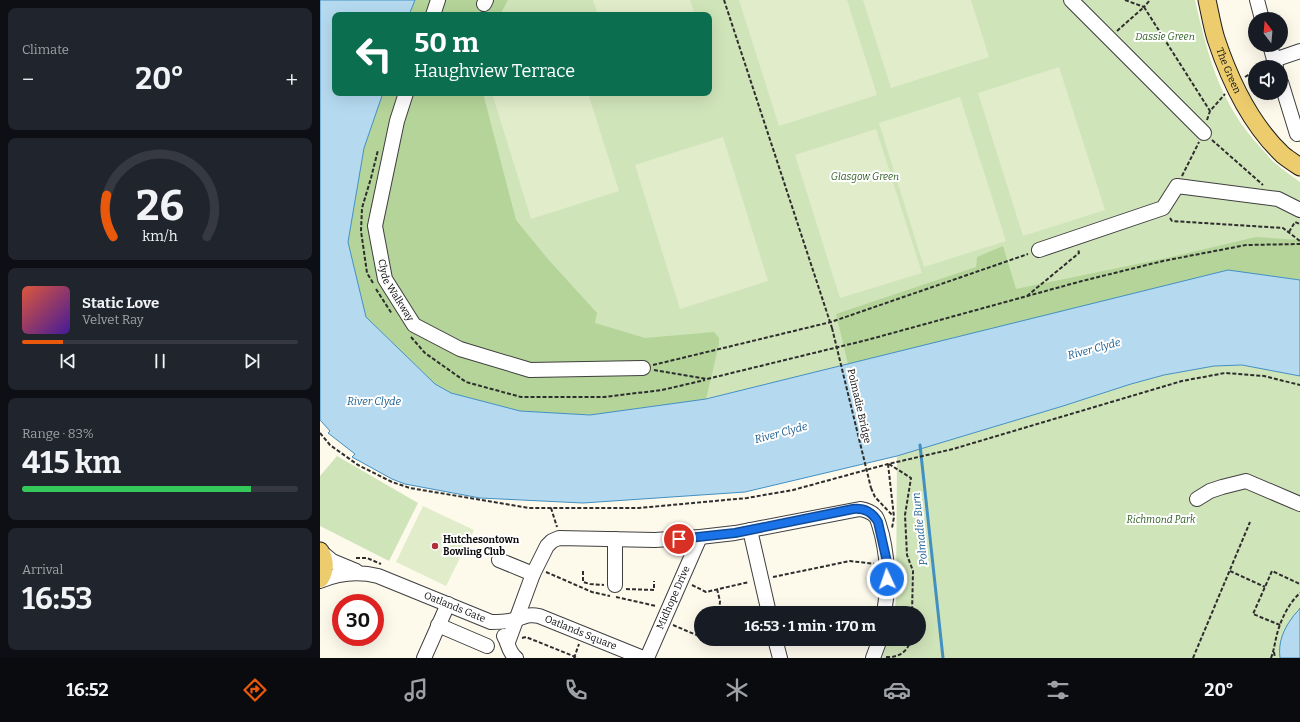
<!DOCTYPE html>
<html lang="en">
<head>
<meta charset="utf-8">
<style>
  body { margin:0; font-family:Bitter,serif; background:#20242c; color:#f1f3f6; height:100vh; display:flex; flex-direction:column; font-size:15px; white-space:nowrap }
  * { box-sizing:border-box; margin:0 }
  p { font-size:13px; color:#9ea1a6 }
  .icon { flex:none; width:22px; height:22px; fill:none; stroke:currentColor; stroke-width:2; stroke-linecap:round; stroke-linejoin:round }
  .map { position:relative; flex:1; overflow:hidden }
  .side { display:flex; flex-direction:column; gap:8px; padding:8px; background:#0d0f14; width:320px }
  .side>* { flex:none }
  .top-card { position:absolute; left:12px; top:12px; width:380px; height:84px; border-radius:8px; box-shadow:0 4px 16px #0002; background:#0b6e4f; color:#fff; overflow:hidden }
  .needle { width:26px; rotate:344deg }
  .fabs { position:absolute; left:928px; top:12px; display:grid; gap:8px }
  .fabs a { display:grid; place-items:center; width:40px; height:40px; border-radius:50%; background:#171b24; box-shadow:0 4px 16px #0002; font-size:20px }
  .speed { position:absolute; left:12px; top:594px; display:flex; gap:8px; font-size:20px; font-weight:700; text-align:center }
  .speed>* { display:grid; place-content:center; width:52px; height:52px; border-radius:50%; background:#171b24; box-shadow:0 4px 16px #0002; line-height:1 }
  .speed .limit { border:6px solid #d22; background:#fff; color:#111 }
  .pin { position:absolute; display:grid; place-items:center; width:34px; height:34px; color:#fff; margin:-17px; border:2px solid #fff; border-radius:50%; box-shadow:0 1px 4px #0007 }
  .me { position:absolute; width:44px; margin:-22px; rotate:357deg; stroke-linejoin:round; filter:drop-shadow(0 0 3px #0008) }
  .turn { display:flex; align-items:center; gap:14px; height:84px; padding:0 16px; font-size:18px }
  .turn .icon { width:52px; height:52px; stroke-width:2.5 }
  .turn b { display:block; font-size:28px; line-height:34px }
  .big { font-size:30px; font-weight:700; line-height:1.1 }
  .side .tile { flex:1; display:flex; flex-direction:column; justify-content:center; gap:6px; min-width:0; padding:0 14px; border-radius:8px; background:#20242c }
  .side .dial { align-items:center; gap:0 }
  .dial svg { height:104px; overflow:visible; fill:none; stroke:#363941; stroke-width:7; stroke-linecap:round; text-anchor:middle }
  .dial text { fill:#f1f3f6; stroke:none }
  .song { display:flex; align-items:center; gap:12px }
  .cover { width:48px; height:48px; border-radius:6px; background:linear-gradient(135deg,hsl(10 70% 55%),hsl(260 70% 35%)) }
  .played { height:4px; border-radius:2px; background:linear-gradient(90deg,#ea580c 15%,#363941 15%) }
  .keys { display:flex; justify-content:space-around; direction:ltr }
  .heat { display:flex; justify-content:space-between; align-items:center; font-size:22px; direction:ltr }
  .charge { height:6px; border-radius:3px; background:linear-gradient(90deg,#34c759 83%,#363941 0) }
  .trip { position:absolute; left:374px; top:606px; width:232px; height:40px; border-radius:20px; background:#171b24; box-shadow:0 4px 16px #0002; font-weight:700; line-height:40px; text-align:center }
  .menu { display:flex; height:64px; justify-content:space-around; align-items:center; background:#090b0e; color:#9ea1a6 }
  .menu .icon { width:28px; height:28px }
  .menu .selected { color:#ea580c }
  .menu b { font-size:18px; color:#f1f3f6 }
  main { display:flex; flex:1; min-height:0 }
  .map>svg:first-child { display:block }
  .green { fill:#d0e4b9 }
  .forest { fill:#b4d499 }
  .pitch { fill:#e1ecca }
  .water { fill:#b5daf0; stroke:#428fc1 }
  .lines { fill:none; stroke-linecap:round; stroke-linejoin:round }
  .stream { stroke:#428fc1; stroke-width:3 }
  .minor-casing { stroke:#3f3f3f; stroke-width:16 }
  .major-casing { stroke:#1d1d1d; stroke-width:19 }
  .path { stroke:#2e2e2e; stroke-width:2; stroke-dasharray:4 2; stroke-linecap:butt }
  .minor { stroke:#fff; stroke-width:14 }
  .major { stroke:#eccc6d; stroke-width:17 }
  .path-bridge { stroke:#2e2e2e; stroke-width:2; stroke-dasharray:4 2; stroke-linecap:butt }
  .route-casing { stroke:#114b97; stroke-width:10 }
  .route { stroke:#1a73e8; stroke-width:7 }
  .poi-dot { fill:#af3037; stroke:#fff; stroke-width:1.5 }
  .labels { text-anchor:middle; dominant-baseline:central; stroke-width:4; stroke-linejoin:round; paint-order:stroke }
  .park-label { font-size:10px; font-style:italic; fill:#2f5d22; stroke:#fff }
  .street-label { font-size:10px; fill:#0c0c0c; stroke:#fff }
  .poi-label { font-size:10px; font-weight:bold; fill:#0c0c0c; stroke:#fff; text-anchor:start }
  .water-label { font-size:11px; font-style:italic; fill:#206192; stroke:#fff }
</style>
</head>
<body>
<main>
<section class="side">
<div class="tile"><p>Climate</p>
<div class="heat"><a>−</a><b class="big">20°</b><a>+</a></div>
</div>
<div class="tile dial"><svg viewBox="0 0 100 80">
<path d="M14 69A42 42 0 1 1 86 69"/>
<path d="M14 69A42 42 0 0 1 9 37" stroke="#ea580c"/>
<text x="50" y="56" font-size="32" font-weight="700">26</text>
<text x="50" y="72" font-size="11">km/h</text>
</svg></div>
<div class="tile">
<div class="song"><i class="cover"></i><div><b>Static Love</b><p>Velvet Ray</p></div></div>
<div class="played"></div>
<div class="keys"><svg class="icon" aria-label="previous" viewBox="0 0 24 24"><path d="M18 5L8 12l10 7zM5 5v14"/></svg><svg class="icon" aria-label="pause" viewBox="0 0 24 24"><path d="M8 5v14M16 5v14"/></svg><svg class="icon" aria-label="next" viewBox="0 0 24 24"><path d="M6 5l10 7-10 7zM19 5v14"/></svg></div>
</div>
<div class="tile"><p>Range · 83%</p><b class="big">415 km</b><div class="charge"></div></div>
<div class="tile"><p>Arrival</p><b class="big">16:53</b></div>
</section>
<div class="map">
<svg width="980" height="658" viewBox="0 0 980 658">
  <rect width="100%" height="100%" fill="#fdfaec"/>
  <path class="green" d="M96,0h779c13,57 25,104 66,148 5,5 9,11 15,16 7,6 16,12 24,18v98l-72,-10 -522,129 -116,16 -206,-322h325v-78h-298z
    M922,365l58,11v282h-418l6,-19h31v-26h-25l2,-13 1,-144 166,-50 68,-22 33,-9 50,-9z
    M17,456l81,47 -29,58 -69,-35v-50z"/>
  <path class="forest" d="M95,0h93l-8,15h-91z
    M63,93h100l33,127 31,38 50,55 -2,10 50,15 69,-6 5,6v6l-13,55 -116,16 -70,-4 -69,-18 -16,-9 -69,-67 -18,-75 16,-94z
    M936,237l44,3v40l-72,-10 -380,94 -12,-50 140,-47 1,-10 26,-11 13,43 155,-32z"/>
  <path class="pitch" d="M273,0h97l5,15h-97z
    M419,0h108l30,95 -98,31z
    M543,0h108l18,57 -98,31z
    M739,67l46,143 -82,26 -45,-143z
    M172,93h96l31,98 -88,28z
    M640,97l46,144 -82,26 -45,-144z
    M556,129l46,144 -82,25 -45,-143z
    M403,137l45,144 -88,28 -45,-144z
    M103,506l51,24 -28,56 -50,-24z"/>
  <path class="water" d="M0,0h95l-6,15h-74v78h48l-19,55 -16,94 18,75 69,67 16,9 69,18 70,4 116,-16 522,-129 72,10v96l-58,-11 -28,1 -50,9 -33,9 -68,22 -166,50 -152,36 -162,11 -103,-5 -75,-14 -13,-5 -40,-22 3,-3 -27,-21 2,-2 -10,-11z
    M980,608v50h-20c-2,-15 3,-28 12,-40 2,-4 6,-6 8,-10z"/>
  <g class="lines">
    <path class="stream" d="M600,445l23,213"/>
    <defs>
      <g id="minor">
        <path d="M751,0l133,133"/>
        <path d="M937,0l5,19"/>
        <path d="M164,4l2,-4"/>
        <path d="M113,15l5,-15"/>
        <path d="M950,45l6,22"/>
        <path d="M954,60l26,-9"/>
        <path d="M961,82l16,52"/>
        <path id="s1" d="M86,93l-9,28 -22,105 10,53 29,46 46,24 70,21 113,-2"/>
        <path d="M719,250l124,-42 14,-22 101,13 22,11"/>
        <path d="M877,499l13,-8 12,-4 24,-6 54,23"/>
        <path d="M430,530l19,83"/>
        <path d="M295,539v46"/>
        <path d="M0,551l12,10 24,10"/>
        <path d="M179,560l34,14"/>
        <path id="s2" d="M0,581c19,-8 38,-10 58,-5l113,46c9,0 18,0 26,-3 9,-3 13,-5 22,-3l104,42"/>
        <path d="M118,625l49,21"/>
        <path d="M184,636c5,8 4,16 12,22"/>
        <path d="M455,639l5,19"/>
        <path d="M188,642l25,-68 14,-28 5,-5 7,-3 96,2 45,-3 35,-4 125,-24c6,1 12,3 16,8 3,5 4,12 6,18 6,26 7,52 2,78"/>
        <path d="M104,658l24,-54"/>
        <path id="s3" d="M327,658l53,-121"/>
        <path d="M553,658l7,-19"/>
      </g>
      <g id="major">
        <path id="s4" d="M887,0c3,13 5,26 9,39 14,42 34,85 67,116 5,4 11,8 17,12"/>
        <path d="M0,551c5,9 6,19 0,28"/>
      </g>
    </defs>
    <use href="#minor" class="minor-casing"/>
    <use href="#major" class="major-casing"/>
    <path class="path" d="M404,0l108,328
      M805,0l19,7 6,-7
      M797,31l27,-24 66,104
      M925,77l10,-6
      M887,120l3,-9 15,-17
      M892,140l51,45
      M862,176l17,-34
      M850,218l2,3 111,7 17,13
      M969,232l6,-10 5,2
      M53,283l-6,-10 -6,-42 1,-23 9,-30 7,-28
      M56,289l16,25
      M707,296l52,-43 -1,-4
      M91,337l14,16 41,29 55,15h83l58,-7 43,-10
      M333,365l178,-43 197,-68
      M334,370l53,9 160,-39 215,-59 81,-20 83,-16 54,-1
      M0,433l10,12 28,20 34,17 18,6 119,20h110l108,-10 46,-8 95,-26 65,-15 229,-68 43,-8 39,3 36,9
      M568,464l6,53 -2,11
      M569,464l22,14 -6,37 2,40 6,16 -1,42
      M551,488l4,9 18,19
      M231,508l6,19
      M36,558h11l14,6
      M263,571v11l7,2 14,1
      M910,571l35,16
      M226,572l46,20 18,4
      M453,577l77,-16 25,3
      M372,585l14,7 43,-10
      M306,589l28,1v-9
      M397,589l3,12 -1,12
      M296,597l40,9
      M353,625l28,12
      M960,625l-27,-11 19,-43 28,13
      M202,638l4,-1 52,21
      M387,639l11,4 20,-4
      M954,652l1,6
      M566,657c12,1 22,-5 25,-18
      M254,658l5,-14
      M873,658l57,-136
      M951,658c3,-8 4,-16 6,-24 4,-15 12,-31 23,-41"/>
    <use href="#minor" class="minor"/>
    <use href="#major" class="major"/>
    <path class="path-bridge" d="M512,328l39,160"/>
  </g>
  <g class="lines">
    <defs>
      <path id="route" d="M359,539l56,-6 118,-24c12,-1 19,3 25,13l9,40v17"/>
    </defs>
    <use href="#route" class="route-casing"/>
    <use href="#route" class="route"/>
  </g>
  <circle class="poi-dot" cx="115" cy="546" r="4"/>
  <g class="labels">
    <g class="park-label">
      <text x="845" y="37">Dassie Green</text>
      <text x="545" y="177">Glasgow Green</text>
      <text x="841" y="520">Richmond Park</text>
    </g>
    <g class="street-label">
      <text stroke="none"><textPath href="#s4" startOffset="74">The Green</textPath></text>
      <text stroke="none"><textPath href="#s1" startOffset="205">Clyde Walkway</textPath></text>
      <text transform="translate(539 406) rotate(77)">Polmadie Bridge</text>
      <text stroke="none"><textPath href="#s3" startOffset="66">Midhope Drive</textPath></text>
      <text stroke="none"><textPath href="#s2" startOffset="142">Oatlands Gate</textPath></text>
      <text stroke="none"><textPath href="#s2" startOffset="275">Oatlands Square</textPath></text>
    </g>
    <g class="poi-label">
      <text x="123" y="540">Hutchesontown<tspan x="123" dy="12">Bowling Club</tspan></text>
    </g>
    <g class="water-label">
      <text transform="translate(774 349) rotate(-15)">River Clyde</text>
      <text x="54" y="401">River Clyde</text>
      <text transform="translate(461 433) rotate(-15)">River Clyde</text>
      <text transform="translate(600 529) rotate(-96)">Polmadie Burn</text>
    </g>
  </g>
</svg>
<div class="fabs">
<a><svg class="needle" viewBox="-14 -14 28 28"><path d="M0-13l5 13h-10z" fill="#e53935"/><path d="M0 13l5-13h-10z" fill="#9ea1a6"/></svg></a>
<a><svg class="icon" aria-label="sound" viewBox="0 0 24 24"><path d="M4 9h4l5-4v14l-5-4H4zM17 9q2 3 0 6"/></svg></a>
</div>
<div class="speed"><div class="limit">30</div></div>
<div class="pin" style="left:359px;top:539px;background:#d93025"><svg class="icon" aria-label="arrive" viewBox="0 0 24 24"><path d="M6 21V4h12l-3 4 3 4H6"/></svg></div>
<svg class="me" style="left:567px;top:579px" viewBox="-20 -20 40 40"><circle r="17" fill="#1a73e8" stroke="#fff" stroke-width="3"/><path d="M0-11L8 9 0 5-8 9z" fill="#fff"/></svg>
<div class="trip">16:53 · 1 min · 170 m</div>
<div class="top-card">
<div class="turn"><svg class="icon" aria-label="left" viewBox="0 0 24 24"><path d="M17 20v-9H6M10 6l-5 5 5 5"/></svg><div><b>50 m</b>Haughview Terrace</div></div>
</div>
</div>
</main>
<nav class="menu">
<b>16:52</b>
<svg class="icon selected" aria-label="directions" viewBox="0 0 24 24"><path d="M12 3l9 9-9 9-9-9zM9 14v-3h6M13 9l2 2-2 2"/></svg>
<svg class="icon" aria-label="music" viewBox="0 0 24 24"><path d="M9 18V5l10-2v13"/><circle cx="6" cy="18" r="3"/><circle cx="16" cy="16" r="3"/></svg>
<svg class="icon" aria-label="phone" viewBox="0 0 24 24"><path d="M5 4h4l2 5-3 2q2 4 5 5l2-3 5 2v4C11 20 4 13 5 4z"/></svg>
<svg class="icon" aria-label="climate" viewBox="0 0 24 24"><path d="M12 3v18M4 7l16 10M4 17L20 7"/></svg>
<svg class="icon" aria-label="car" viewBox="0 0 24 24"><path d="M5 17H2v-5l4-1 3-4h7l3 4 3 1v5h-3M9 17h6M6 11h13"/><circle cx="7" cy="17" r="2"/><circle cx="17" cy="17" r="2"/></svg>
<svg class="icon" aria-label="filters" viewBox="0 0 24 24"><path d="M4 7h16M4 17h16"/><circle cx="9" cy="7" r="2"/><circle cx="15" cy="17" r="2"/></svg>
<b>20°</b>
</nav>
</body>
</html>
